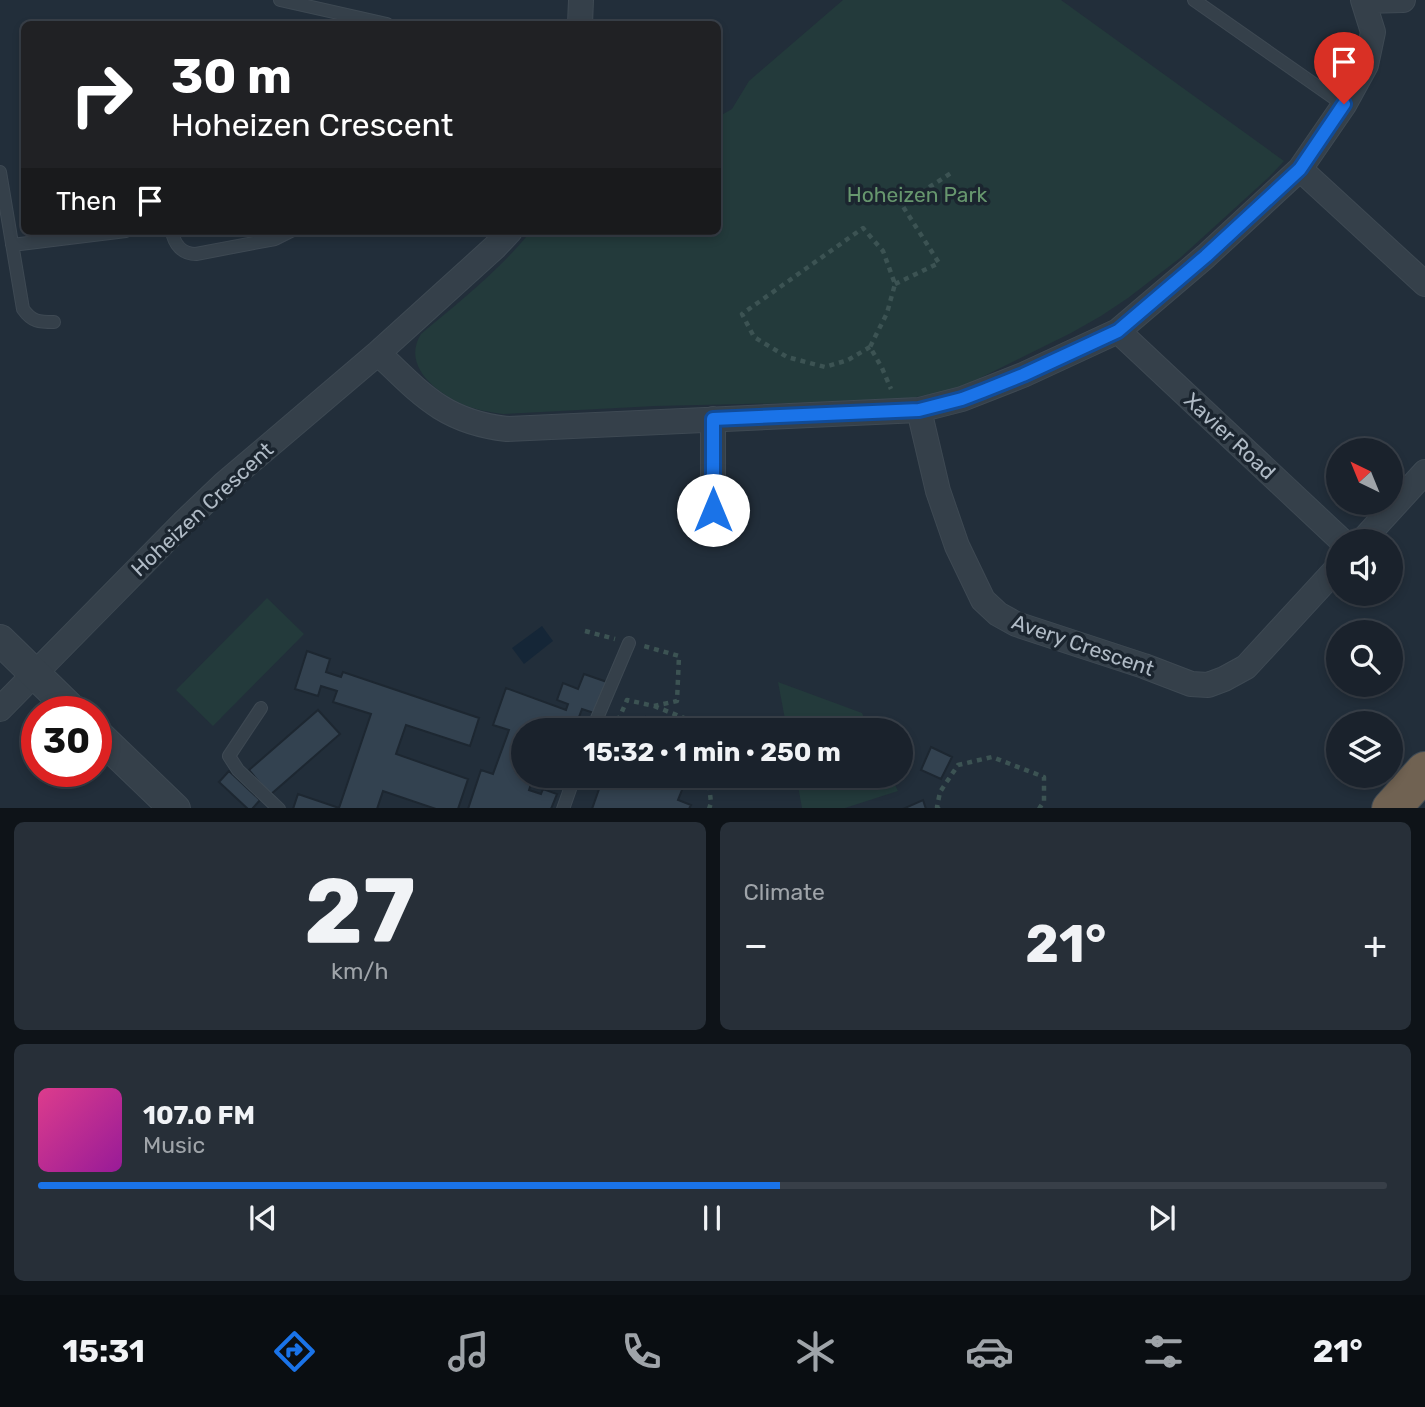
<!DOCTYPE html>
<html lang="en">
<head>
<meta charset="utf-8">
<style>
  body { margin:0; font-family:Rubik,sans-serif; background:#272f38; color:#f1f3f6; height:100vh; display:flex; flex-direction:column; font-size:26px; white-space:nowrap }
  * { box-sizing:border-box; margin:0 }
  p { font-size:23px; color:#9fa4a9 }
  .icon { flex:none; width:38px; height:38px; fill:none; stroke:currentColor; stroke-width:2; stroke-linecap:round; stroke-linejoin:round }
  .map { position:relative; height:808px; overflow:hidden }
  .side { display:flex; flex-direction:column; gap:14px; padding:14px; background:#0e1318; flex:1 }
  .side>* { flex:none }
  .guide { position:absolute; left:21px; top:21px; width:700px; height:214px; border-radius:10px; box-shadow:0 4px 10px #0003,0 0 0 2px #383f48; background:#202124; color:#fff; overflow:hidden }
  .needle { width:46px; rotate:317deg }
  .tools { position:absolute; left:1326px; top:438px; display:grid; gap:14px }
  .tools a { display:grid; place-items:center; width:77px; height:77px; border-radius:50%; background:#1a222c; box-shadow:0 4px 10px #0003,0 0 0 2px #383f48; font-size:35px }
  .speed { position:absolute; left:21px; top:696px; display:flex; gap:14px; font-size:35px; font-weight:700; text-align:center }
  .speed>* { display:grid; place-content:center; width:91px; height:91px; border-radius:50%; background:#1a222c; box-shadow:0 4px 10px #0003,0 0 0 2px #383f48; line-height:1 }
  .speed .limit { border:10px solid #d22; background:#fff; color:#111 }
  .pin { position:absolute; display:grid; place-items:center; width:60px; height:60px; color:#fff; margin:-72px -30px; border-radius:50% 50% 50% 0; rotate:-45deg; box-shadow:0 0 7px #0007 }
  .pin .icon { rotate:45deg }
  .me { position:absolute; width:77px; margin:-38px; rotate:0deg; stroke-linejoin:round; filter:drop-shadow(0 0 5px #0008) }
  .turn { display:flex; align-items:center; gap:24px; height:147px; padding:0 35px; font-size:32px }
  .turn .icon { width:91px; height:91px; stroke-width:2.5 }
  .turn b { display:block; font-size:49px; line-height:60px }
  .then { display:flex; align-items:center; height:66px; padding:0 35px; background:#0003; gap:14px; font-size:26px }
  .big { font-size:52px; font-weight:700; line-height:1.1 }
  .side .tile { flex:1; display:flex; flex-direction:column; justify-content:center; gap:10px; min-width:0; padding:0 24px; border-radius:10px; background:#272f38 }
  .side .dial { align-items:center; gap:0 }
  .dial b { font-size:91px; line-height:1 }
  .song { display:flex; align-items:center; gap:21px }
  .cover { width:84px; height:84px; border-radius:10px; background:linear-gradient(135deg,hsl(330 70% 55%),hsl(300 70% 35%)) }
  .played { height:7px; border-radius:4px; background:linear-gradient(90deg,#1a73e8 55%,#383f48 55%) }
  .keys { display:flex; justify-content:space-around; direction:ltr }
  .heat { display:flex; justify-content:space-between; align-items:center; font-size:38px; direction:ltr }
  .side .tiles { flex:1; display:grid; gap:14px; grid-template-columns:1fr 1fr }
  .tile:last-child { grid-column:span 2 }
  .trip { position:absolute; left:511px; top:718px; width:402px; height:70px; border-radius:35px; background:#1a222c; box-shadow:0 4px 10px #0003,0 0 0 2px #383f48; font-weight:700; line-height:70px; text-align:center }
  .dock { display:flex; height:112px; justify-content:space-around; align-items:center; background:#0a0e12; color:#9fa4a9 }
  .dock .icon { width:49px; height:49px }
  .dock .current { color:#1a73e8 }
  .dock b { font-size:32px; color:#f1f3f6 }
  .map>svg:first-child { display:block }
  .green { fill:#233a3b }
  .water { fill:#152637 }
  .building { fill:#334250; stroke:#1d2731; stroke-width:2 }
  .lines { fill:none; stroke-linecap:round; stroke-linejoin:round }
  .service-casing { stroke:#3e4953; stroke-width:14 }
  .minor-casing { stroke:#3e4953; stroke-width:26 }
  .tertiary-casing { stroke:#3e4953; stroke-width:32 }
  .motorway-casing { stroke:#404b55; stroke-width:40 }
  .path { stroke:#3c5353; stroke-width:4.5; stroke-dasharray:5 5; stroke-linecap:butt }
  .service { stroke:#35404a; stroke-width:12 }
  .minor { stroke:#35404a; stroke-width:24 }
  .tertiary { stroke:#35404a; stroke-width:30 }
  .motorway { stroke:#706252; stroke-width:38 }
  .route-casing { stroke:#114b97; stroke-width:18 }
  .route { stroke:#1a73e8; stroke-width:12 }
  .labels { text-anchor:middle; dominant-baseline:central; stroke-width:7; stroke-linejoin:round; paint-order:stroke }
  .park-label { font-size:21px; fill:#67976e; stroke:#1b252f }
  .street-label { font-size:21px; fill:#b0bbc6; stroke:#1b252f }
</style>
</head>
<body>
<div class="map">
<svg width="1425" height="809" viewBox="0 0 1425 809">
  <rect width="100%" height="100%" fill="#222e3a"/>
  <path class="green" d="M843,0h218l223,161 -15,16 -89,81 -52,40 -27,18 -30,17 -93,46 -19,8 -20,6 -28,5 -28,3 -228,5 -152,8c-14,-2 -26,-4 -39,-9 -27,-12 -63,-39 -43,-71 39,-33 78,-63 110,-103h187v-114l14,-8 17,-28z
    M267,598l37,36 -91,92 -37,-36z
    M778,682l84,31 7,17h-82z
    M796,775h94l8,16 -53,17h-43z"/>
  <path class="water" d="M542,626l11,15 -29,23 -12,-16z"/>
  <path class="building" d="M307,651l23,8 -4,13 15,5 2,-5 136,46 -9,28 -64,-21 -10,29 72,25 -10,30h-22l-53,-18 -6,18h-84l5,-15 41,14 32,-94 -38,-12 4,-11 -16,-5 -3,10 -23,-7z
    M584,674l23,8 -10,32 -15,-5 -8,21h-51v45h36l-5,14 -22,-8 -3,9 12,4 2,-5 14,5 -6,15h-83l13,-39 12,4 16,-44 -16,-5 13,-37 60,22 2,-6 -11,-4 6,-17 15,6z
    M318,710l22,24 -70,61 -21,-25z
    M646,717l36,13h-41z
    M931,747l21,10 -11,22 -20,-9z
    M229,771l31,29 -8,9h-4l-29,-27z
    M604,775h84l-10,25 13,5 -2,4h-97z
    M923,800l3,9h-23z"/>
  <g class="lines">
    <defs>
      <path id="service" d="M280,0l107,24
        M1194,0l150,105
        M0,172l23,137c9,13 16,13 31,13
        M172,231c2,13 10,23 24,23l79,-15 16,-8
        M12,245l114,-14
        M261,708l-32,48 9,14 41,39
        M592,730l37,-87
        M563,809l12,-34"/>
      <path id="minor" d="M1364,1l39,-1
        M580,24l1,-24
        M1300,169l125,115
        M1118,331l224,210
        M378,353c43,41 66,69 129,76l412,-19 43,-11 61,-24 95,-44 88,-75 94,-87 44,-64 22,-40 7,-33 -10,-32
        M919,410l19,81 19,55 26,54 15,14 18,10 128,42 47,18 17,1 16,-6 22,-12 93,-101
        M713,419v91
        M1362,541l63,-69
        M0,709l183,-186 41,-39 154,-131 117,-106 15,-16"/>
      <path id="tertiary" d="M0,640l74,72
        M96,733l79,76"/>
      <path id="motorway" d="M1391,809l34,-38"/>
    </defs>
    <use href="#service" class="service-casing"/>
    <use href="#minor" class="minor-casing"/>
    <use href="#tertiary" class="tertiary-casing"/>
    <use href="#motorway" class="motorway-casing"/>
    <path class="path" d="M895,284l44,-21 -37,-58 52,-34
      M870,347l-22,13 -23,7 -38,-10 -33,-20 -12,-23 121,-86 20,23 12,33 -8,29 -17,34 12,21 9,21
      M585,631l30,8
      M654,706l45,18 2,6
      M614,730l13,-30 27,6 23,-5 2,-45 -35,-10
      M708,775l3,28 -2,6
      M939,809l-2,-2 3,-15 18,-27 34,-8 52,20v24l-5,8"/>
    <use href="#service" class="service"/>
    <use href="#minor" class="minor"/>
    <use href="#tertiary" class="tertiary"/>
    <use href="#motorway" class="motorway"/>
  </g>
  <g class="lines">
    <defs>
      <path id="route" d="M713,510v-91l206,-9 43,-11 21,-8 40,-16 95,-44 88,-75 94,-87 44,-65"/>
    </defs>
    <use href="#route" class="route-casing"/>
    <use href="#route" class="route"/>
  </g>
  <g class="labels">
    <g class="park-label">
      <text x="917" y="194">Hoheizen Park</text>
    </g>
    <g class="street-label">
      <text transform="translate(1230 436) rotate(43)">Xavier Road</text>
      <text transform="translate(202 509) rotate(-43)">Hoheizen Crescent</text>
      <text transform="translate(1083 645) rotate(19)">Avery Crescent</text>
    </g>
  </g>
</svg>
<div class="tools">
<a><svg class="needle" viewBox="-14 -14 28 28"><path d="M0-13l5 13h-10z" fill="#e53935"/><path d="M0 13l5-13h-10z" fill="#9fa4a9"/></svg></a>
<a><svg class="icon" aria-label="sound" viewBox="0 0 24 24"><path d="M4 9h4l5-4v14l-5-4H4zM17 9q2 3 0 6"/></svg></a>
<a><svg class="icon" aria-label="search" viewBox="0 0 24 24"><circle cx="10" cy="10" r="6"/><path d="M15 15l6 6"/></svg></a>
<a><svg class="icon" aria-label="layers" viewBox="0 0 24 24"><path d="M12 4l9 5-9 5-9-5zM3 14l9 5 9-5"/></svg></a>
</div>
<div class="speed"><div class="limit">30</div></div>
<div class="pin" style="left:1344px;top:104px;background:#d93025"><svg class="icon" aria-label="arrive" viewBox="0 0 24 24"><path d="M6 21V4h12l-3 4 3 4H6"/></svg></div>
<svg class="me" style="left:713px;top:510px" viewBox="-20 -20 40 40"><circle r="19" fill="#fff"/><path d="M0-13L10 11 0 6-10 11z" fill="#1a73e8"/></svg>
<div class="trip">15:32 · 1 min · 250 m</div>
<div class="guide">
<div class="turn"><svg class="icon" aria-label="right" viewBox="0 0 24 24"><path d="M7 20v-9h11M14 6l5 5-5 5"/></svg><div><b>30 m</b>Hoheizen Crescent</div></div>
<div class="then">Then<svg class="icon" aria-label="arrive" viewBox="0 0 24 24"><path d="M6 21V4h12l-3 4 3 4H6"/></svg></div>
</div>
</div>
<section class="side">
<div class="tiles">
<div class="tile dial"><b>27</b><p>km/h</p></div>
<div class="tile"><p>Climate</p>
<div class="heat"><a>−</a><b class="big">21°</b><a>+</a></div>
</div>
<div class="tile">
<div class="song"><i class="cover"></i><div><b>107.0 FM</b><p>Music</p></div></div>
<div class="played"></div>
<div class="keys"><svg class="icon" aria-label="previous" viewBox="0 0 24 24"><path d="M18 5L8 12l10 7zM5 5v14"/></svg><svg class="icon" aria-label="pause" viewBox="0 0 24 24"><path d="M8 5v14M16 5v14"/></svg><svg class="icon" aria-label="next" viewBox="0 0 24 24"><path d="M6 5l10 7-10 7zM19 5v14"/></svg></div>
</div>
</div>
</section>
<nav class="dock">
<b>15:31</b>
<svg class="icon current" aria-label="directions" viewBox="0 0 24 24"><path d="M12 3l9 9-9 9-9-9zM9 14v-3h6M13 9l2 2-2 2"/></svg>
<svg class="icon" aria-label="music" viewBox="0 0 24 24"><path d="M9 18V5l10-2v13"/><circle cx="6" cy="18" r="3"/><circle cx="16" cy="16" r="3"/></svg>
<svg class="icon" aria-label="phone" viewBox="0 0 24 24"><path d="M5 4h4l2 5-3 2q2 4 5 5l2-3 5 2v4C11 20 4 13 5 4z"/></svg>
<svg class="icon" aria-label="climate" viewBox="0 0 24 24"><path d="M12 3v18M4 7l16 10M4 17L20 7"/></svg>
<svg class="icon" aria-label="car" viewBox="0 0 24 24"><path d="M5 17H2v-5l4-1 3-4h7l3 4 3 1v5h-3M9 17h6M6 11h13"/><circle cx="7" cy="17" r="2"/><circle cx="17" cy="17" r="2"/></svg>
<svg class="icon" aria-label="filters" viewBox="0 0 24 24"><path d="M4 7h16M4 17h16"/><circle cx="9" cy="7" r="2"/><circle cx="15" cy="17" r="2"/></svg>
<b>21°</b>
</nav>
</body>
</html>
